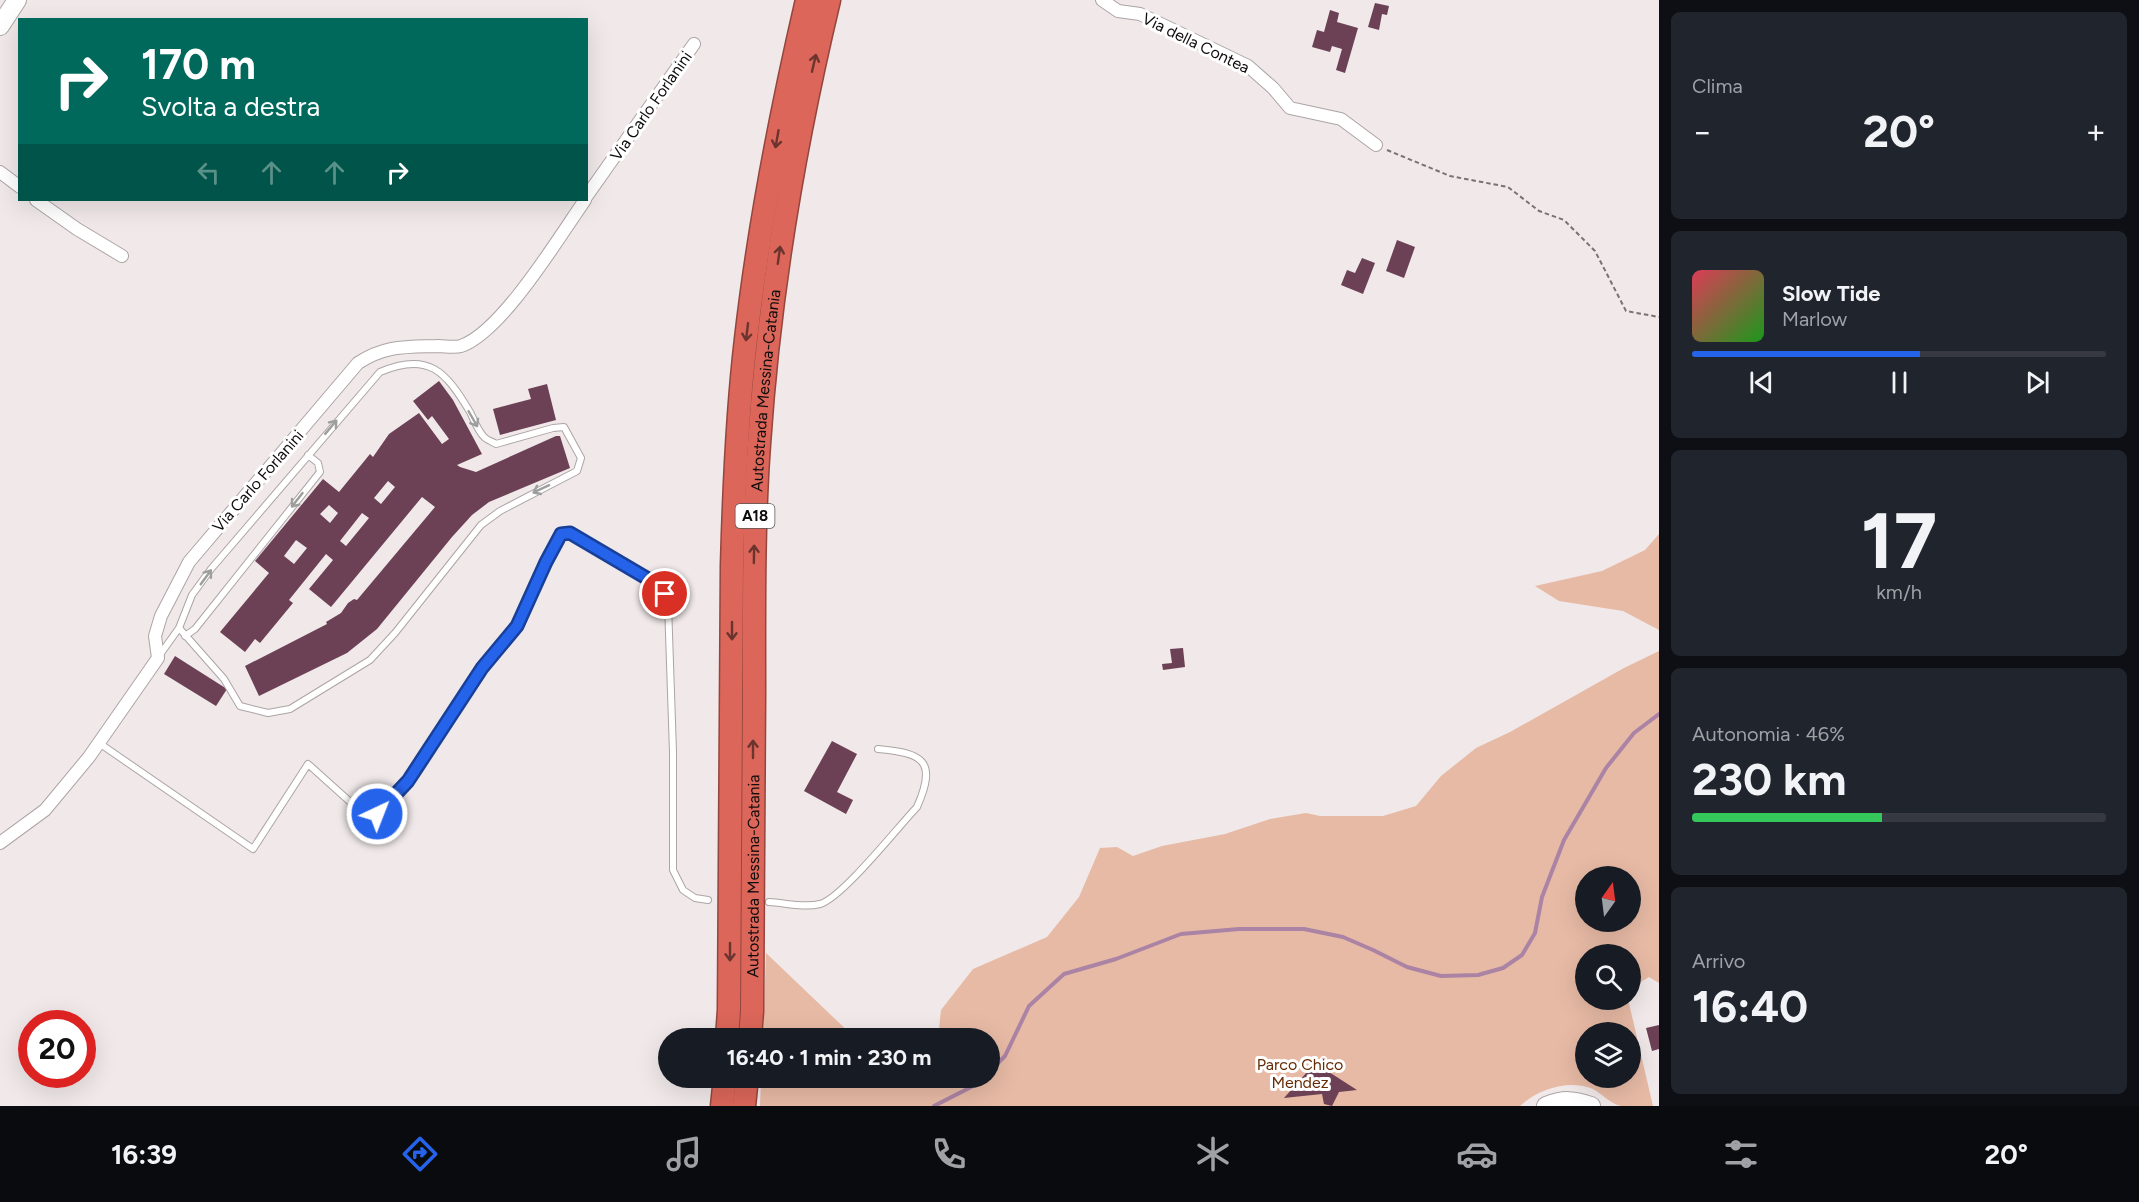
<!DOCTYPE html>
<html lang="it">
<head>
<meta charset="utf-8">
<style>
  body { margin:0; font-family:Figtree,sans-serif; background:#20242c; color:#f1f3f6; height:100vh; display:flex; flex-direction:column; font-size:22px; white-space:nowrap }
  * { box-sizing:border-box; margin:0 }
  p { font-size:20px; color:#9ea1a6 }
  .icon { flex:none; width:33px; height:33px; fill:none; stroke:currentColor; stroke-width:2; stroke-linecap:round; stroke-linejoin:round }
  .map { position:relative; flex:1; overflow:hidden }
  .panel { display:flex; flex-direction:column; gap:12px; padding:12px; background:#0d0f14; width:480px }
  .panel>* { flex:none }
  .hud { position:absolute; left:18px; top:18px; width:570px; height:183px; border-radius:0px; box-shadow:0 6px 24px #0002; background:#00695c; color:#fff; overflow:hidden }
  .needle { width:39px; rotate:14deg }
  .controls { position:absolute; left:1575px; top:866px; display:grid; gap:12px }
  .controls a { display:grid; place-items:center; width:66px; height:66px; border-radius:50%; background:#171b24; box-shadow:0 6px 24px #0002; font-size:30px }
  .speed { position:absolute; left:18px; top:1010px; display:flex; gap:12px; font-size:30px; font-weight:700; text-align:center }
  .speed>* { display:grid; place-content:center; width:78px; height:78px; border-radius:50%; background:#171b24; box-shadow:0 6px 24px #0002; line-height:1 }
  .speed .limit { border:9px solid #d22; background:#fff; color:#111 }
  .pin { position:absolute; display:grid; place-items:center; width:51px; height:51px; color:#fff; margin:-26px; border:3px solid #fff; border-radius:50%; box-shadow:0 2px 6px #0007 }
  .me { position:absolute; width:66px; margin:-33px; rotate:43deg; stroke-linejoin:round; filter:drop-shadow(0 0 4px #0008) }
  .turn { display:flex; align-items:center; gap:21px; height:126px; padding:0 24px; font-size:27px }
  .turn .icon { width:78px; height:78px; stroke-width:2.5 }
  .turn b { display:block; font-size:42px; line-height:51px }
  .lanes { display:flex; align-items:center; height:57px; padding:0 24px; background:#0003; justify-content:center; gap:30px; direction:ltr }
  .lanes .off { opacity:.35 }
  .big { font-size:45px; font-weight:700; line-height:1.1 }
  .panel .card { flex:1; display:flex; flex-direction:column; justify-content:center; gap:9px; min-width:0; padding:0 21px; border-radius:9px; background:#20242c }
  .panel .dial { align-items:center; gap:0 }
  .dial b { font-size:78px; line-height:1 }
  .song { display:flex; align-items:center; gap:18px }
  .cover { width:72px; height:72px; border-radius:9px; background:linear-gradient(135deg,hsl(350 70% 55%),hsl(120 70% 35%)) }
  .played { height:6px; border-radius:3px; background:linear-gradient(90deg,#2563eb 55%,#363941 55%) }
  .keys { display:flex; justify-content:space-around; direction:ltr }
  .heat { display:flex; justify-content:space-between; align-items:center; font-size:33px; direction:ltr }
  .charge { height:9px; border-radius:4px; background:linear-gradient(90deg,#34c759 46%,#363941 0) }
  .trip { position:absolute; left:658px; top:1028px; width:342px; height:60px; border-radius:30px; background:#171b24; box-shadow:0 6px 24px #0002; font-weight:700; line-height:60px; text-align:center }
  .dock { display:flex; height:96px; justify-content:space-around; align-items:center; background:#090b0e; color:#9ea1a6 }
  .dock .icon { width:42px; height:42px }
  .dock .on { color:#2563eb }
  .dock b { font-size:27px; color:#f1f3f6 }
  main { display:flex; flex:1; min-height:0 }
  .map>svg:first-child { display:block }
  .green { fill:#e7baa5; fill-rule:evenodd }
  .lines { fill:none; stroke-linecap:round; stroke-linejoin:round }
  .stream { stroke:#ab83a4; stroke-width:4 }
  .building { fill:#6c4155; fill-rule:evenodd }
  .lane-casing { stroke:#aca4a5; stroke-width:8 }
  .street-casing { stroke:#aca4a5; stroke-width:14 }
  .secondary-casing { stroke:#aca4a5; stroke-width:20 }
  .highway-casing { stroke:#94463e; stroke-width:25 }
  .path { stroke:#787273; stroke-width:2; stroke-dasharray:4.5 3; stroke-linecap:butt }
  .lane { stroke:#fff; stroke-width:6 }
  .street { stroke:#fff; stroke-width:12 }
  .secondary { stroke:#fff; stroke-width:18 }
  .highway { stroke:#db6659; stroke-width:22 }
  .oneway { stroke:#6b342f }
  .oneway2 { stroke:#9f9e9e }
  .route-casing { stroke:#184099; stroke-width:15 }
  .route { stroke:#2563eb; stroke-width:10 }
  .labels { text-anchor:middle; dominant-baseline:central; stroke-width:6; stroke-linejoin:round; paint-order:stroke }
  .shield { fill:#fff; stroke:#575556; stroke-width:1.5 }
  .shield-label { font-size:15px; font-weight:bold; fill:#0f0c0d }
  .street-label { font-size:16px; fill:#0f0c0d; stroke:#fff }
  .park-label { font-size:16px; fill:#662a04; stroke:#fff }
</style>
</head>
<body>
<main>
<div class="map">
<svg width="1659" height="1106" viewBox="0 0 1659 1106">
  <rect width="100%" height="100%" fill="#f0e8e9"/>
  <path class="green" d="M1659,534v96l-36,-19 -64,-10 -24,-15 67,-15 43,-21z
    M1659,651v332l-10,-6 -18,11 -1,-34h-44v45h42l25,107c-10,0 -23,0 -32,0 -10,-2 -19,-12 -28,-17 -23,-10 -55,0 -73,17h-760l1,-29h229v-39h-52l3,-28 32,-41 74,-32 32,-40 21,-49 17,-1 16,9 29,-10 63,-12 45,-15 36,-6 14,3h63l33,-10 25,-30 35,-28 34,-16 114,-64zM1586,876h44v45h-44zM1586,1032h44v45h-44z
    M766,953l89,85h-92z"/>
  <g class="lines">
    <path class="stream" d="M990,1071l15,-15 24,-50 35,-32 52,-15 65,-25 58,-5h65l39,8 30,13 34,17 34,9 37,-1 25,-7 19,-13 13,-22 7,-36 22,-57 42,-72 28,-35 25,-19
      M934,1106l43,-22 7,-7"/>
  </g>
  <path class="building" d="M1375,3l14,3 -2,9 -5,-1 -3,16 -11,-3z
    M1330,10l9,3 -2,9 21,6 -13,45 -9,-3 6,-21 -10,-3 -2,6 -18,-5 5,-17 7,2z
    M1397,240l18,7 -11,31 -18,-7z
    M1362,258l13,5 -12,31 -22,-9 6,-15 8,3z
    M439,381l14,19 29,54 -25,11 3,2 16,5 80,-36h4l10,32 -81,34 -17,13 -20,22 -75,92 -30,24 -88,43 -14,-30 82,-42 -1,-2 15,-9 7,-10 6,-4 3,1 78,-93 -13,-10 -91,110 -22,-18 24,-29 -7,-6 -37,46 4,3 -33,40 -5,-4 -10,13 -25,-20 49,-59 -14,-12 68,-82 16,13 31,-38 3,3 16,-23 30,-21 23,31 7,-5 -17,-23 -4,4 -15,-19zM388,481l7,6 -14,17 -7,-6zM329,505l9,8 -8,10 -10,-9zM362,513l7,5 -23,28 -6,-5zM296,540l11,8 -13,16 -10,-8z
    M547,384l9,36 -56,15 -7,-26 38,-10 -3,-10z
    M1183,648l2,19 -22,3 -1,-6 10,-1 -2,-14z
    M175,656l52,33 -11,17 -52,-32z
    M832,741l25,13 -20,38 16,8 -7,14 -42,-23z
    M1659,1025v24l-7,2 -6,-23z
    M1315,1063l42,27 -18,2 -7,14 -8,-2 -2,-10 -38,4z"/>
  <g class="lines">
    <defs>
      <path id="lane" d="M185,636l10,-7 125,-157 -2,-9 -10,-8
        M159,656l20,-28 13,-33 19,-26 169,-197c49,-21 66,0 90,40 4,8 8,19 14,25 3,3 9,5 12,7l57,-16 11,-1 17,31 -4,13 -77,40 -19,14 -86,108 -25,27 -80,49 -22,4 -28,-7 -16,-27 -45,-51
        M99,743l154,106 55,-85 59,53 10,-3 31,-33 74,-113 35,-42 29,-64 15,-28 9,-1 90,53 5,8 3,10 5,148v118l10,20 12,8 13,2
        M769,902c17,1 35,6 51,2 22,-6 78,-77 97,-97 21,-47 5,-54 -39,-58"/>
      <path id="street" d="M1102,0l16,11 22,3 108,52 25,22 17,20 51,11 35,26
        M0,172l20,15
        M586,197l108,-153
        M36,200l41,29 45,27
        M0,843l45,-33 44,-53 69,-99 -3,-22 6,-20 28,-54 169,-199c28,-18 48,-16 80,-17 7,0 16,2 23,0 41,-14 98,-109 124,-146"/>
      <path id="secondary" d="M0,26l17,-26
        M1546,1106c17,-7 29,-6 45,0"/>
      <g id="highway">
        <path d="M727,1038l2,-28 3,-444c2,-76 5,-151 14,-227 13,-114 35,-227 61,-339"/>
        <path id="s1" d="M750,1038l2,-27c1,-105 1,-211 2,-317 0,-83 -1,-167 5,-250 10,-150 35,-298 70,-444"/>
        <path d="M722,1106l3,-29"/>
        <path d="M744,1106l3,-29"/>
      </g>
    </defs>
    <use href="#lane" class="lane-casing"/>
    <use href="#street" class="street-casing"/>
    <use href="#secondary" class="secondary-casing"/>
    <use href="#highway" class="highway-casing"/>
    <path class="path" d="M1387,150l63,26 58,11 31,24 25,9 31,31 31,60 33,6"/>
    <use href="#lane" class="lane"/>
    <use href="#street" class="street"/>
    <use href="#secondary" class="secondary"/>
    <use href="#highway" class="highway"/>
  </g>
  <defs><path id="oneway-shaft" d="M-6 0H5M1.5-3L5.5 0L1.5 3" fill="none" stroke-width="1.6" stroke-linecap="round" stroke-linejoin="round" transform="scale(1.5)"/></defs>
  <g class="oneway">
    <use href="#oneway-shaft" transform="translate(814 63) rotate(-77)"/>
    <use href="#oneway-shaft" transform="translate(777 139) rotate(100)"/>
    <use href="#oneway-shaft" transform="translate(779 255) rotate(-82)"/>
    <use href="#oneway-shaft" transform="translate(747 332) rotate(97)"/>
    <use href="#oneway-shaft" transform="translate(754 554) rotate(-89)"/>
    <use href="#oneway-shaft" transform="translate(732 631) rotate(90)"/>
    <use href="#oneway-shaft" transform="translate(753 749) rotate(-90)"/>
    <use href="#oneway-shaft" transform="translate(730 952) rotate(90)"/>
  </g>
  <g class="oneway2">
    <use href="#oneway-shaft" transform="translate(473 419) rotate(60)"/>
    <use href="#oneway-shaft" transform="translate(331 427) rotate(-50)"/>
    <use href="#oneway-shaft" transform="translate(541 489) rotate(155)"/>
    <use href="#oneway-shaft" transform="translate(297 500) rotate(128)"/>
    <use href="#oneway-shaft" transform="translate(206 577) rotate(-54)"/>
  </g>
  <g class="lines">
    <defs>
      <path id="route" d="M377,814l31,-33 74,-113 35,-42 29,-64 15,-28 9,-1 90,53 5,8"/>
    </defs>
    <use href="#route" class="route-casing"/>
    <use href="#route" class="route"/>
  </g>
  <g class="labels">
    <rect class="shield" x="735.5" y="504" width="39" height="24" rx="4.5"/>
    <g class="shield-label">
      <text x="755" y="516">A18</text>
    </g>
    <g class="street-label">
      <text transform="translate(1196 43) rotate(26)">Via della Contea</text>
      <text transform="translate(651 106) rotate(-55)">Via Carlo Forlanini</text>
      <text stroke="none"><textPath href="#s1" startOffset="648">Autostrada Messina-Catania</textPath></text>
      <text transform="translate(258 481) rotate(-49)">Via Carlo Forlanini</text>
      <text stroke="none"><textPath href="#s1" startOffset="162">Autostrada Messina-Catania</textPath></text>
    </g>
    <g class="park-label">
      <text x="1300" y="1064">Parco Chico<tspan x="1300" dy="18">Mendez</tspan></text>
    </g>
  </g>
</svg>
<div class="controls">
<a><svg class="needle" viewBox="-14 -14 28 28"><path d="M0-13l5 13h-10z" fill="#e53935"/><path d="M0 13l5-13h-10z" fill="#9ea1a6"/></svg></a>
<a><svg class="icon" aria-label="search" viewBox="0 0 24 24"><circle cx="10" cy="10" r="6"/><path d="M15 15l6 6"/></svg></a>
<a><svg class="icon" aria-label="layers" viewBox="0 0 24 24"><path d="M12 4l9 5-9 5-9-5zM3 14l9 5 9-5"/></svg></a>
</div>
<div class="speed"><div class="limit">20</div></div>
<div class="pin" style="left:665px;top:594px;background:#d93025"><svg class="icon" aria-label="arrive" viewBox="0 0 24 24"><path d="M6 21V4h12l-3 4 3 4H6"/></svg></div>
<svg class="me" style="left:377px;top:814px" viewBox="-20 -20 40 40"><circle r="17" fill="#2563eb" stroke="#fff" stroke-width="3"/><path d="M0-11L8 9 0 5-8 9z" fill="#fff"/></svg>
<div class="trip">16:40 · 1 min · 230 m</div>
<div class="hud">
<div class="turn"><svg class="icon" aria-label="right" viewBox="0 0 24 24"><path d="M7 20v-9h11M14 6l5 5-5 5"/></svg><div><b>170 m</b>Svolta a destra</div></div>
<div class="lanes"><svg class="icon off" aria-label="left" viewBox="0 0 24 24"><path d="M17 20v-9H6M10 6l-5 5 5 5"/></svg><svg class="icon off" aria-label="ahead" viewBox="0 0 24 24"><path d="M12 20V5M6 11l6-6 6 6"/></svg><svg class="icon off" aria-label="ahead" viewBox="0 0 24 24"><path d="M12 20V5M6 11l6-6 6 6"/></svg><svg class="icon" aria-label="right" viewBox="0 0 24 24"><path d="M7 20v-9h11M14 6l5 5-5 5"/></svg></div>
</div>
</div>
<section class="panel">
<div class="card"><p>Clima</p>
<div class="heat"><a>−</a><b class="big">20°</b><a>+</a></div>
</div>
<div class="card">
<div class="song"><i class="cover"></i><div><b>Slow Tide</b><p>Marlow</p></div></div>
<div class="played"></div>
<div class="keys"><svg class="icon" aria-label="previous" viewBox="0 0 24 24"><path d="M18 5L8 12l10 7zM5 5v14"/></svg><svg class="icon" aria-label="pause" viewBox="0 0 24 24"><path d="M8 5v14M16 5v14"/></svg><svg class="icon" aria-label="next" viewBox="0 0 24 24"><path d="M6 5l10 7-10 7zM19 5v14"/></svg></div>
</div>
<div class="card dial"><b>17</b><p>km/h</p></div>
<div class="card"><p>Autonomia · 46%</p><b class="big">230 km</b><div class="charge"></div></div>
<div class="card"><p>Arrivo</p><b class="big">16:40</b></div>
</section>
</main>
<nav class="dock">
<b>16:39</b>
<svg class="icon on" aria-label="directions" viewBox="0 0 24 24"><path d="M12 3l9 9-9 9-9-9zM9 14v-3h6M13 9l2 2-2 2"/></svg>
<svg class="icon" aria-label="music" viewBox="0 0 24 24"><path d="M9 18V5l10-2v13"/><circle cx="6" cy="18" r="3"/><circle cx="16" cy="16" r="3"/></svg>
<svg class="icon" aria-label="phone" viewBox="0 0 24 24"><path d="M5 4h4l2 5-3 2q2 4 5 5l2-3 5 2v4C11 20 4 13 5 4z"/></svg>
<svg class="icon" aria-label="climate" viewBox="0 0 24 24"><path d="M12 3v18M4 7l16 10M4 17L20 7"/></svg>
<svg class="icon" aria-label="car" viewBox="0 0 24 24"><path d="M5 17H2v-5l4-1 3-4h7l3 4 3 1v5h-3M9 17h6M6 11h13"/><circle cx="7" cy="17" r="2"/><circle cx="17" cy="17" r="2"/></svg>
<svg class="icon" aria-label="filters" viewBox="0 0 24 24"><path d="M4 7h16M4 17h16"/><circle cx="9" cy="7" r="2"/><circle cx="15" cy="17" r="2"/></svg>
<b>20°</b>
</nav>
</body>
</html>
